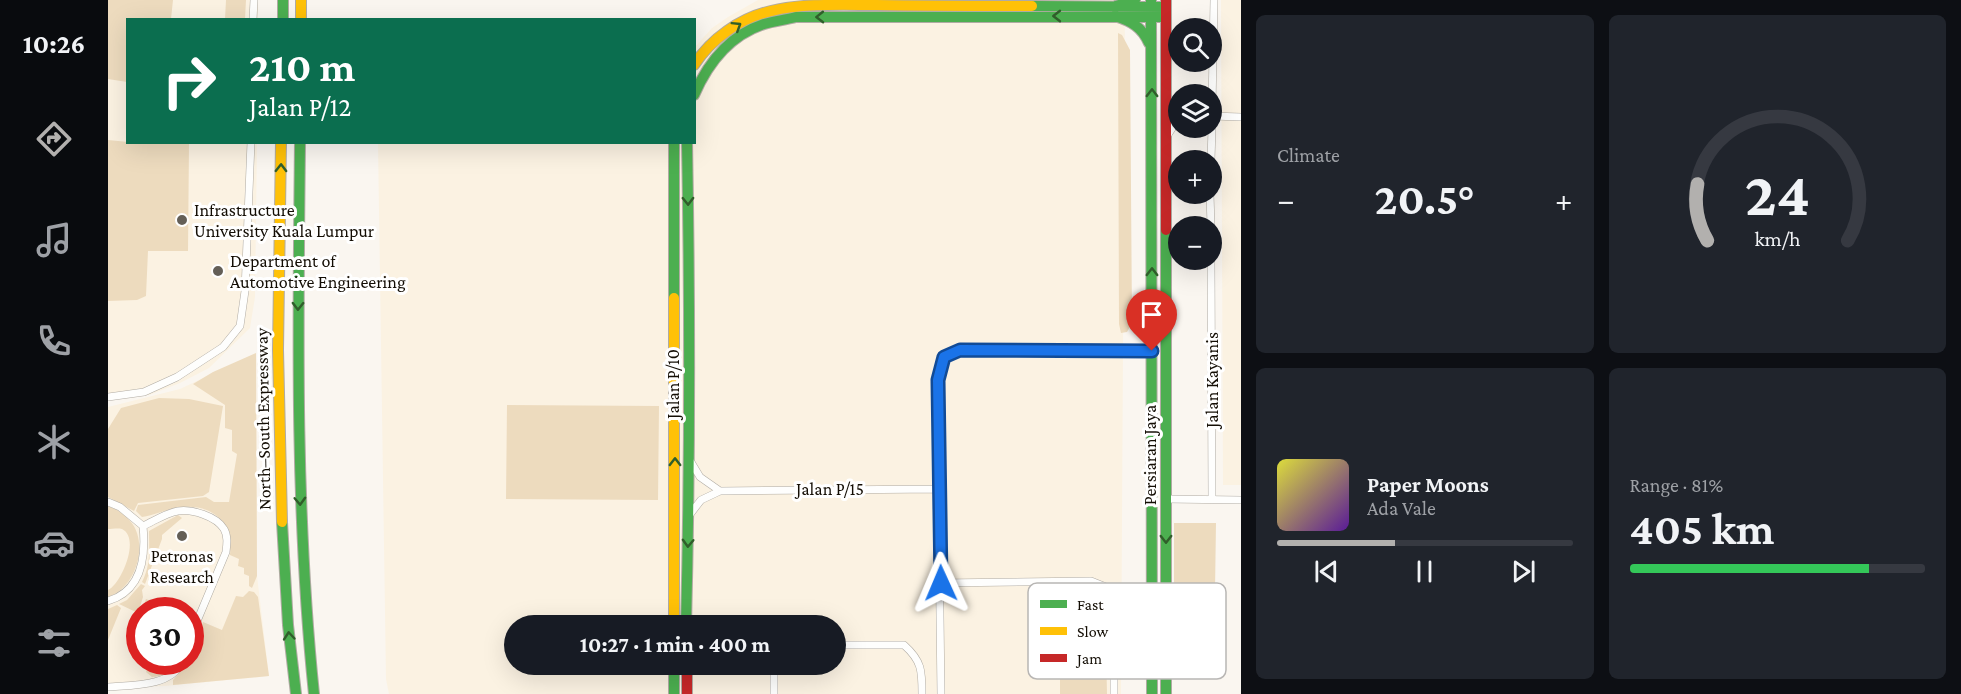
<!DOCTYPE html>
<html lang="en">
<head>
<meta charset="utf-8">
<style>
  body { margin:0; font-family:"Crimson Pro",serif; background:#20242c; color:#f1f3f6; height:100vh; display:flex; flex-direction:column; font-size:22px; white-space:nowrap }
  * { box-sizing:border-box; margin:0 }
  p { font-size:20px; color:#9ea1a6 }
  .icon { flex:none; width:33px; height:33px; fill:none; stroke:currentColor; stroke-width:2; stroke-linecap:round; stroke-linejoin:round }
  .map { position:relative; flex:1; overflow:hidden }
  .panel { display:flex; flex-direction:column; gap:15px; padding:15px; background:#0d0f14; width:720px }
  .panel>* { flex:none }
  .guide { position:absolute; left:18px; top:18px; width:570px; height:126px; border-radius:0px; box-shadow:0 6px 24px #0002; background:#0b6e4f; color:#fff; overflow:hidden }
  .fabs { position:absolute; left:1060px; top:18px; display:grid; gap:12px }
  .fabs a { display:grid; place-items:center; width:54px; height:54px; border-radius:50%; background:#171b24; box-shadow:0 6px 24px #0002; font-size:30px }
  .speed { position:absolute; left:18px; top:597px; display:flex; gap:12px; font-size:30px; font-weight:700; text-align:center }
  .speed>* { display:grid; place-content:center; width:78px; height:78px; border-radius:50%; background:#171b24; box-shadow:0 6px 24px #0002; line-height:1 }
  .speed .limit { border:9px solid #d22; background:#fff; color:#111 }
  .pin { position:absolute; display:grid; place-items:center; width:51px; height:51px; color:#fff; margin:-62px -26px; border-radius:50% 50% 50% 0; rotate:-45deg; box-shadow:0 0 6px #0007 }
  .pin .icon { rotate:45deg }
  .me { position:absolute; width:66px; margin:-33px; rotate:359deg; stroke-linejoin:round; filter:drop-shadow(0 0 4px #0008) }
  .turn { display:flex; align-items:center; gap:21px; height:126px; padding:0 24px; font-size:27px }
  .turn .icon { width:78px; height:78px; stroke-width:2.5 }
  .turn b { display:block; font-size:42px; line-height:51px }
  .big { font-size:45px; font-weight:700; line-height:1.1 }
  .panel .widget { flex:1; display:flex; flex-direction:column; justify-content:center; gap:9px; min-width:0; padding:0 21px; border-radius:9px; background:#20242c }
  .panel .dial { align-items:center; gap:0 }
  .dial svg { height:156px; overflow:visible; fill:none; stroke:#363941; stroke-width:7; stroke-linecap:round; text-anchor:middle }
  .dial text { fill:#f1f3f6; stroke:none }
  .song { display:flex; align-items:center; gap:18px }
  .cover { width:72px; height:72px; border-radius:9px; background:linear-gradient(135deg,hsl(60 70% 55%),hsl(270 70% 35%)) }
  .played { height:6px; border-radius:3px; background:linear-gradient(90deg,#b2b0ae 40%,#363941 40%) }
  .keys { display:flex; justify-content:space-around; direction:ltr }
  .heat { display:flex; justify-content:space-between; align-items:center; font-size:33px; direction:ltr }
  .charge { height:9px; border-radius:4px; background:linear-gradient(90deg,#34c759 81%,#363941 0) }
  .panel .tiles { flex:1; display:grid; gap:15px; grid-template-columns:repeat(2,1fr) }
  .trip { position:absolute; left:396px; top:615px; width:342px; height:60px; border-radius:30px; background:#171b24; box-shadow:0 6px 24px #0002; font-weight:700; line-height:60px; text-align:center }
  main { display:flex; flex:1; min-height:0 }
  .tab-bar { display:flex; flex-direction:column; width:108px; justify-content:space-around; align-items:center; background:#090b0e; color:#9ea1a6 }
  .tab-bar .icon { width:42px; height:42px }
  .tab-bar .active { color:#b2b0ae }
  .tab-bar b { font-size:27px; color:#f1f3f6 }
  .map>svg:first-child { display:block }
  .built { fill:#fbf2e2; fill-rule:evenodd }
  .green { fill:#eddbbe }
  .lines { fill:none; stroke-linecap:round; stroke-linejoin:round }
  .street-casing { stroke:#b0aba3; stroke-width:8 }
  .fast-casing { stroke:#b0aba3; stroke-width:12 }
  .slow-casing { stroke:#b0aba3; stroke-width:12 }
  .jam-casing { stroke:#b0aba3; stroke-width:12 }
  .street { stroke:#fefefd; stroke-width:7 }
  .fast { stroke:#4caf50; stroke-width:10 }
  .slow { stroke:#ffc107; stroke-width:10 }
  .jam { stroke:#c62828; stroke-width:10 }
  .oneway { stroke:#305e2a }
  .route-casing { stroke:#114b97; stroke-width:15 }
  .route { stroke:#1a73e8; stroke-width:10 }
  .poi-dot { fill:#645f57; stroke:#fff; stroke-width:2 }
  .labels { text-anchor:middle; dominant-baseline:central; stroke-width:6; stroke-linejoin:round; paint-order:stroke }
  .poi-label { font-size:18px; fill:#130d04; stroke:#fff; text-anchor:start }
  .street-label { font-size:18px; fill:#130d04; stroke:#fff }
  .key { fill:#fff; stroke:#b8b6b4; stroke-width:1.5 }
  .key-label { font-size:16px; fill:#130d04 }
</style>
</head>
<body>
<main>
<nav class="tab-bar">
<b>10:26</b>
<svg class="icon active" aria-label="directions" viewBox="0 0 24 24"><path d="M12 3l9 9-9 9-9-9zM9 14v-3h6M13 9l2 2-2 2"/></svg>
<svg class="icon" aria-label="music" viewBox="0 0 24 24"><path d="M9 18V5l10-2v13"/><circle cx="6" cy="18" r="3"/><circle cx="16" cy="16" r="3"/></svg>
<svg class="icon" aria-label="phone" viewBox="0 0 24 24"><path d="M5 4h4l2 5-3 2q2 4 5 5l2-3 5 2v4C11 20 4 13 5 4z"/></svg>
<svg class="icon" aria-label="climate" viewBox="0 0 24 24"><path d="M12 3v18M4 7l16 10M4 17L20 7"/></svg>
<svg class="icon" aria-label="car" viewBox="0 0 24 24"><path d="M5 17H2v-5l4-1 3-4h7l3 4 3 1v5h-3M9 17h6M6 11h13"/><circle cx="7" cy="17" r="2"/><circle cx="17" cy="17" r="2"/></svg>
<svg class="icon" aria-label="filters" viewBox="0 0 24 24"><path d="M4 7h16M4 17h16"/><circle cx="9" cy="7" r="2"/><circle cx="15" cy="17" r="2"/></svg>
</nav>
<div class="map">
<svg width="1133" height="694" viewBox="0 0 1133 694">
  <rect width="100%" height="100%" fill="#faf6f0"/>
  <path class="built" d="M0,0h150v19l-130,1v122l129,1 -2,154 -5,31 -41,40 -29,15 -31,12 -41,3z
    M650,0h367l-4,694h-732l-3,-15 -8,-536 316,-1 1,-95 17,-19 16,-11zM406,626h322v38h-322z
    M1113,0h20v485h-18z
    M148,353l1,223 12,100 -104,10 -57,2v-281l72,-18zM32,610h50v52h-50z"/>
  <path class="green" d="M0,0h65l-2,19 -43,1 -1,62 -19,-3z
    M118,0h20l-1,19h-20z
    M1010,33l4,2 8,15 2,273 -5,9 -6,1 -2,-9z
    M0,140l20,2 61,1 -1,108h-40l-2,45 -9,4 -29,1z
    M148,353l1,223 -5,12 -3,-2v-10l-5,-2v-6l-6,-2 1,-7 -9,-4c2,-31 -14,-50 -47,-48 -15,1 -27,8 -41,10l-6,-6 2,-6 68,-8 8,5h15l8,-48 -5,-3v-21l-7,-2v-23l-32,-21 20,-12z
    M51,398l30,1 34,7 -14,86 -6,4 -65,7 -4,8 -26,-14v-68l13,-21z
    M399,405l152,1 -1,94 -152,-1z
    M0,506c8,3 17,8 23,16 18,22 5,66 -23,75v-7c13,-6 33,-52 14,-61 -4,-1 -10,0 -14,0z
    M70,515l4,3 -20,17v4l-17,45 -3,-2c9,-18 7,-32 7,-51z
    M1066,523h42l-1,68h-41z
    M33,584l4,2 -3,4 1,7 -5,16 -19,-9 8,-4z
    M141,591l5,1 4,5 11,79 -96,9v-5l11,-12 3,-6h3l1,-10 12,-30 19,8 14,-34 7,1z
    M989,595l8,8 2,91h-47v-21l-3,-1 -2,-76z
    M38,599l18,7 -2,4h-13l-6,-2z
    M9,605l4,3 -13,32v-31z
    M42,662h28c-6,11 -14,14 -26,15l-6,-5z"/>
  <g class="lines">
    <defs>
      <path id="street" d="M145,20l1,-20
        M1059,100l6,9 6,4
        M1104,107l2,-107
        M1104,116l29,1
        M1059,136l12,-18
        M1103,160l1,-32
        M1102,194l1,32
        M1103,260l1,240
        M0,397l36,-5 33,-15 46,-30 17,-21 5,-35 6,-149
        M583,462l9,15 20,14
        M1058,499l75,1
        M0,502l12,5 23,19c3,30 -1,65 -35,75
        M583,513l10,-13 19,-9 220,-2
        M35,526c11,-5 23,-13 35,-15 14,-2 38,5 46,18 4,7 3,15 2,23l-36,86
        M833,583l150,-2 15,6 8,14v93
        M728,645h68c18,16 18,26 18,49
        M0,687c23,-2 63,0 74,-25
        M666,694v-30
        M833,694l-4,-314 7,-23 16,-7 193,1"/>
      <path id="fast" d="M175,0v20
        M1043,0l1,694
        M924,6l134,1
        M1008,6l19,-6
        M1007,16c16,5 27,11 34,27
        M586,95c14,-32 36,-60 70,-71 10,-3 21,-4 32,-7h370
        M192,142c-2,185 -5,368 14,552
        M566,142v156
        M1058,230v464
        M174,522l6,103 8,69
        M578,626c4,-161 4,-323 1,-484
        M566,664v30"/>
      <path id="slow" d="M193,0v20
        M586,65c17,-26 46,-47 77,-54 33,-8 71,-6 105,-6 52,1 104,1 156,1
        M173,142l-3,208 4,172
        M566,298v328"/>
      <path id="jam" d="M1058,0v230
        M579,664v30"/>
    </defs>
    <use href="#street" class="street-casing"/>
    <use href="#fast" class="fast-casing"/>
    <use href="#slow" class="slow-casing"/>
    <use href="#jam" class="jam-casing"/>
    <use href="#street" class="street"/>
    <use href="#fast" class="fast"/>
    <use href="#slow" class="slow"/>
    <use href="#jam" class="jam"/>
  </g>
  <defs><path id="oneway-chevron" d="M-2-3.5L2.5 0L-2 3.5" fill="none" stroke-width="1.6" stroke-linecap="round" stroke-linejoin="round" transform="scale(1.5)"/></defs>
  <g class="oneway">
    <use href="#oneway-chevron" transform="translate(949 16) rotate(180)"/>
    <use href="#oneway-chevron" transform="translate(712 17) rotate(179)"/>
    <use href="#oneway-chevron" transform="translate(629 26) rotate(-32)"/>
    <use href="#oneway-chevron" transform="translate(1044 93) rotate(-90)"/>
    <use href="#oneway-chevron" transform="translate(173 168) rotate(-89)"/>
    <use href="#oneway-chevron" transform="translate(580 201) rotate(89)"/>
    <use href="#oneway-chevron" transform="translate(1044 272) rotate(-90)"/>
    <use href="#oneway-chevron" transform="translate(190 306) rotate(91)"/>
    <use href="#oneway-chevron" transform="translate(567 462) rotate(-90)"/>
    <use href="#oneway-chevron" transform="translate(192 501) rotate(88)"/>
    <use href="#oneway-chevron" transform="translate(1058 539) rotate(90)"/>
    <use href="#oneway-chevron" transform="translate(580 543) rotate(92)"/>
    <use href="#oneway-chevron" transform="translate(181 636) rotate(-95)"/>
  </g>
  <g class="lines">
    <defs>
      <path id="route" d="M833,583l-3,-203 6,-23 16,-7 192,1"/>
    </defs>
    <use href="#route" class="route-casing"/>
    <use href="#route" class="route"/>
  </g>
  <g class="poi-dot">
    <circle cx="74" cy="220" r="6"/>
    <circle cx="110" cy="271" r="6"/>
    <circle cx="74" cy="536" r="6"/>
  </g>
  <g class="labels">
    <g class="poi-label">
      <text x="86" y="210">Infrastructure<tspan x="86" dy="21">University Kuala Lumpur</tspan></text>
      <text x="122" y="261">Department of<tspan x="122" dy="21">Automotive Engineering</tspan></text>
      <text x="74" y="556" text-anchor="middle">Petronas<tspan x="74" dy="21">Research</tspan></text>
    </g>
    <g class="street-label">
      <text transform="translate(1104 380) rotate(-90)">Jalan Kayanis</text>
      <text transform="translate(565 384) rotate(-90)">Jalan P/10</text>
      <text transform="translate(155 419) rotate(-91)">North–South Expressway</text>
      <text transform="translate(1042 455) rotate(-90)">Persiaran Jaya</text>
      <text x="722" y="489">Jalan P/15</text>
    </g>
  </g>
  <rect x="920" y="583" width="198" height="96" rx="9" class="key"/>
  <rect x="932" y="600" width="27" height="8" fill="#4caf50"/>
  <rect x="932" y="627" width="27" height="8" fill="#ffc107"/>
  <rect x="932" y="654" width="27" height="8" fill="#c62828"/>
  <g class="key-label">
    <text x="969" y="610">Fast</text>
    <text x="969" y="637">Slow</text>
    <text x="969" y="664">Jam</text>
  </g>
</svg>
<div class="fabs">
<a><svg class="icon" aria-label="search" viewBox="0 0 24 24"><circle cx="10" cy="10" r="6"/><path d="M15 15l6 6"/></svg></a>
<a><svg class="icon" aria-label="layers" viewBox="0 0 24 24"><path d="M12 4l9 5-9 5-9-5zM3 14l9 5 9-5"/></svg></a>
<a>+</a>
<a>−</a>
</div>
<div class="speed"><div class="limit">30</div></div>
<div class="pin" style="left:1044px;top:351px;background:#d93025"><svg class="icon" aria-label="arrive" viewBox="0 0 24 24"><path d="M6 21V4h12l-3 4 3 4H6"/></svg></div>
<svg class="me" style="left:833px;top:583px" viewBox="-20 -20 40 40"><path d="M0-17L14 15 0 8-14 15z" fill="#1a73e8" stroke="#fff" stroke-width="4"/></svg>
<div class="trip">10:27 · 1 min · 400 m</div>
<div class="guide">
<div class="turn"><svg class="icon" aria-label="right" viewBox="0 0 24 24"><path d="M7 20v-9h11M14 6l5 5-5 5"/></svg><div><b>210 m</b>Jalan P/12</div></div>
</div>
</div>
<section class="panel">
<div class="tiles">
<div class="widget"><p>Climate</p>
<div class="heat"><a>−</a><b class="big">20.5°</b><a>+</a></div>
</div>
<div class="widget dial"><svg viewBox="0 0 100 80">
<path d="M14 69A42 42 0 1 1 86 69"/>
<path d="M14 69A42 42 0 0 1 9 40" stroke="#b2b0ae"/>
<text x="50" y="56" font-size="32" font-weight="700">24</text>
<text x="50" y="72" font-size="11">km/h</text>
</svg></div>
<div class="widget">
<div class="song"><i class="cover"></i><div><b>Paper Moons</b><p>Ada Vale</p></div></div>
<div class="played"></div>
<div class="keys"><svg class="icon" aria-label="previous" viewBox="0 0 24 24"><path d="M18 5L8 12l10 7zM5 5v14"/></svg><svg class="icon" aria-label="pause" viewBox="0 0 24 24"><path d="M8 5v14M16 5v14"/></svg><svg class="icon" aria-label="next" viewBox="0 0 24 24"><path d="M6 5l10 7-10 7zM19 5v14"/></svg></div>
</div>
<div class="widget"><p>Range · 81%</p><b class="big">405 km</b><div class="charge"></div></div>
</div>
</section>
</main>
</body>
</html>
